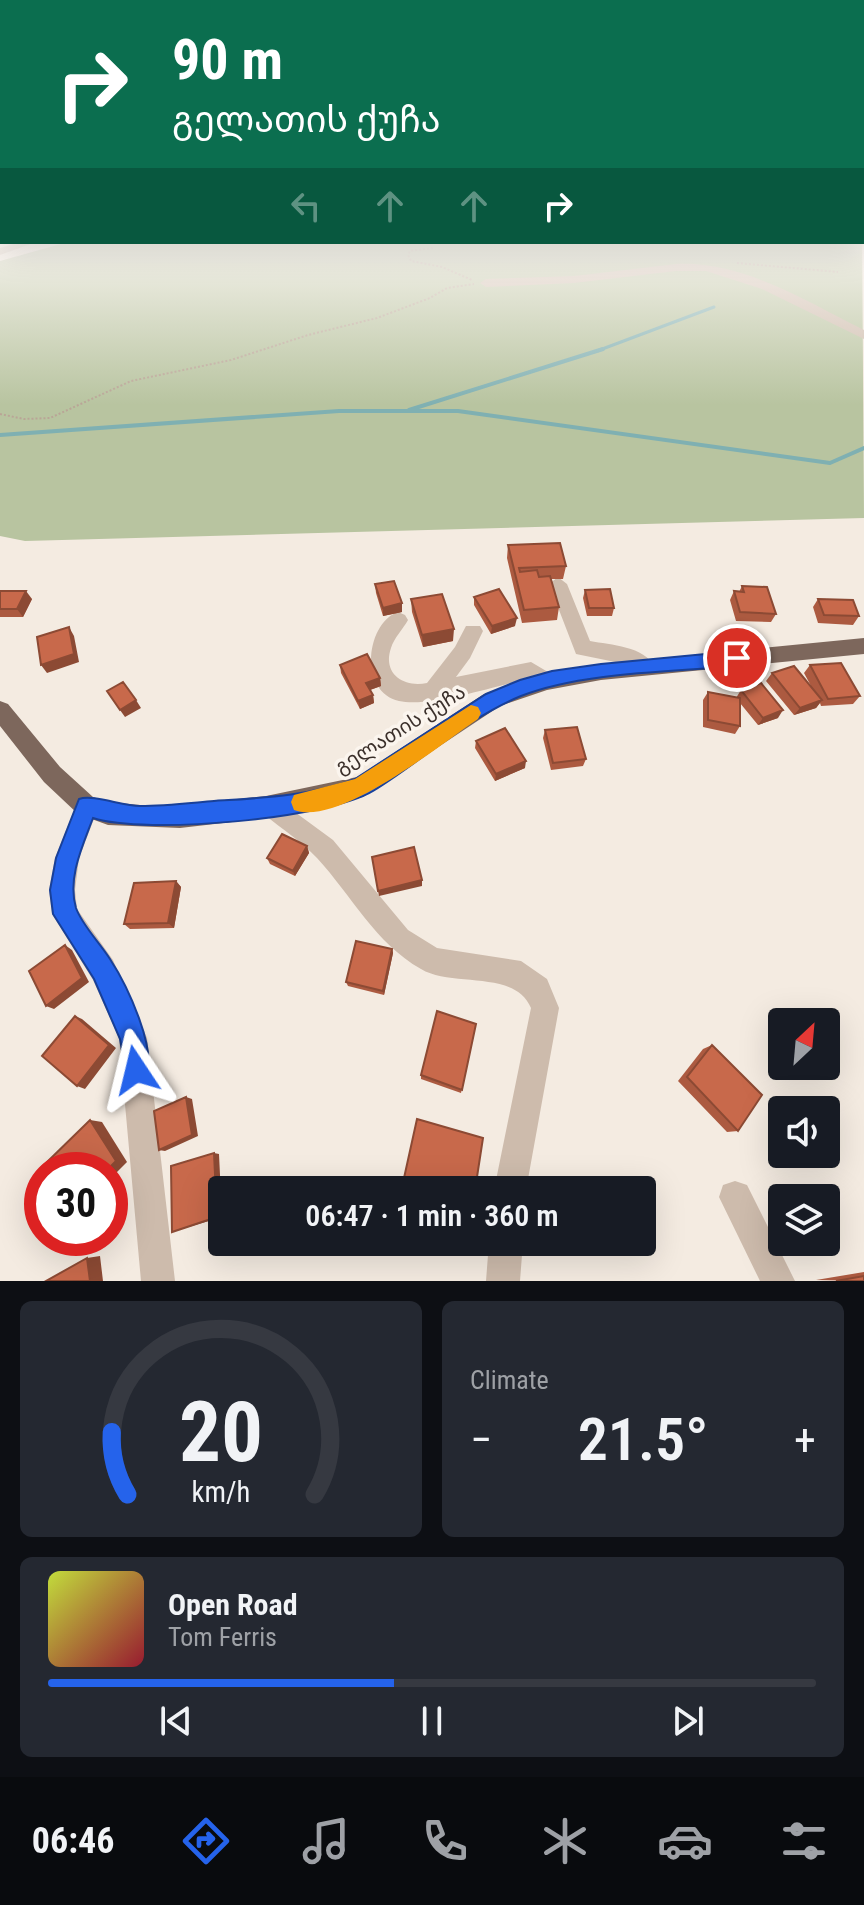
<!DOCTYPE html>
<html lang="en">
<head>
<meta charset="utf-8">
<style>
  body { margin:0; font-family:"Roboto Condensed","Noto Sans Georgian",sans-serif; background:#242831; color:#f1f3f6; height:100vh; display:flex; flex-direction:column; font-size:30px; white-space:nowrap }
  * { box-sizing:border-box; margin:0 }
  p { font-size:26px; color:#9ea1a6 }
  .icon { flex:none; width:44px; height:44px; fill:none; stroke:currentColor; stroke-width:2; stroke-linecap:round; stroke-linejoin:round }
  .map { position:relative; height:1281px; overflow:hidden }
  .side { display:flex; flex-direction:column; gap:20px; padding:20px; background:#0d0f14; flex:1 }
  .side>* { flex:none }
  .hud { position:absolute; left:0px; top:0px; width:864px; height:244px; box-shadow:0 8px 32px #0002; background:#0b6e4f; color:#fff; overflow:hidden }
  .needle { width:52px; rotate:26deg }
  .fabs { position:absolute; left:768px; top:1008px; display:grid; gap:16px }
  .fabs a { display:grid; place-items:center; width:72px; height:72px; border-radius:8px; background:#171b24; box-shadow:0 8px 32px #0002; font-size:40px }
  .speed { position:absolute; left:24px; top:1152px; display:flex; gap:16px; font-size:40px; font-weight:700; text-align:center }
  .speed>* { display:grid; place-content:center; width:104px; height:104px; border-radius:50%; background:#171b24; box-shadow:0 8px 32px #0002; line-height:1 }
  .speed .limit { border:12px solid #d22; background:#fff; color:#111 }
  .pin { position:absolute; display:grid; place-items:center; width:68px; height:68px; color:#fff; margin:-34px; border:4px solid #fff; border-radius:50%; box-shadow:0 2px 8px #0007 }
  .me { position:absolute; width:88px; margin:-44px; rotate:350deg; stroke-linejoin:round; filter:drop-shadow(0 0 6px #0008) }
  .turn { display:flex; align-items:center; gap:28px; height:168px; padding:0 40px; font-size:36px }
  .turn .icon { width:104px; height:104px; stroke-width:2.5 }
  .turn b { display:block; font-size:56px; line-height:68px }
  .lanes { display:flex; align-items:center; height:76px; padding:0 40px; background:#0003; justify-content:center; gap:40px; direction:ltr }
  .lanes .off { opacity:.35 }
  .big { font-size:60px; font-weight:600; line-height:1.1 }
  .side .tile { flex:1; display:flex; flex-direction:column; justify-content:center; gap:12px; min-width:0; padding:0 28px; border-radius:12px; background:#242831 }
  .side .dial { align-items:center; gap:0 }
  .dial svg { height:208px; overflow:visible; fill:none; stroke:#363941; stroke-width:7; stroke-linecap:round; text-anchor:middle }
  .dial text { fill:#f1f3f6; stroke:none }
  .song { display:flex; align-items:center; gap:24px }
  .cover { width:96px; height:96px; border-radius:12px; background:linear-gradient(135deg,hsl(70 70% 55%),hsl(350 70% 35%)) }
  .played { height:8px; border-radius:4px; background:linear-gradient(90deg,#2563eb 45%,#363941 45%) }
  .keys { display:flex; justify-content:space-around; direction:ltr }
  .heat { display:flex; justify-content:space-between; align-items:center; font-size:44px; direction:ltr }
  .side .tiles { flex:1; display:grid; gap:20px; grid-template-columns:1fr 1fr }
  .tile:last-child { grid-column:span 2 }
  .trip { position:absolute; left:208px; top:1176px; width:448px; height:80px; border-radius:8px; background:#171b24; box-shadow:0 8px 32px #0002; font-weight:600; line-height:80px; text-align:center }
  .dock { display:flex; height:128px; justify-content:space-around; align-items:center; background:#090b0e; color:#9ea1a6 }
  .dock .icon { width:56px; height:56px }
  .dock .active { color:#2563eb }
  .dock b { font-size:36px; color:#f1f3f6 }
  .map>svg:first-child { display:block }
  .green { fill:#b8c4a0 }
  .lines { fill:none; stroke-linecap:round; stroke-linejoin:round }
  .stream-far1 { stroke:#7fb0b2; stroke-width:3 }
  .stream { stroke:#7fb0b2; stroke-width:4 }
  .path { stroke:#b9a596; stroke-width:2; stroke-dasharray:2 2; stroke-linecap:butt }
  .minor { fill:#cdbbac; fill-rule:evenodd }
  .major { fill:#7d675c; fill-rule:evenodd }
  .wall { fill:#ac5a40 }
  .shaded-wall { fill:#8c4a34 }
  .building { fill:#c8694b; stroke:#8c4a34; stroke-width:2 }
  .route { fill:#2563eb; stroke:#184099; stroke-width:2 }
  .slow { fill:#f59e0b }
  .labels { text-anchor:middle; dominant-baseline:central; stroke-width:7; stroke-linejoin:round; paint-order:stroke }
  .street-label { font-size:20px; fill:#3b302b; stroke:#fbf5ee }
</style>
</head>
<body>
<div class="map">
<svg width="864" height="1281" viewBox="0 0 864 1281">
  <rect width="100%" height="100%" fill="#f4ebe1"/>
  <path class="green" d="M862,225l2,293 -839,23 -25,-5v-275l68,-19h794z"/>
  <g class="lines">
    <path class="stream-far1" d="M597,351l117,-44"/>
    <path class="stream" d="M409,410l194,-61
      M0,435l339,-24h119l372,52 34,-15"/>
    <path class="path" d="M433,248l-23,3 -2,4 3,6 31,6 30,13
      M737,263l101,9
      M0,414l24,5 26,-1 81,-37 100,-21 77,-25 69,-17 53,-20 17,-10 27,-4"/>
    <path class="minor" d="M20,242h16l-36,13v-7z
      M676,264c68,-3 129,37 188,66v9l-102,-50 -56,-18h-30l-102,12 -88,4 -6,-4 6,-4 88,-3z
      M558,577l9,7 23,57c21,4 54,5 65,26l-3,6 -7,2 -20,-11 -49,-10 -27,-70z
      M398,612l7,3 3,5c-5,9 -14,18 -17,28 -9,26 13,40 36,35l28,-36 11,-21h14l3,5 -13,27 -14,19 75,-15 22,13 3,6 -3,6 -7,3 -18,-11c-33,7 -99,29 -129,22 -41,-9 -33,-78 -1,-89z
      M87,795l8,3 4,8 -20,52 -4,32 2,19 36,51 34,78 28,243h-34l-22,-243 -26,-58 -41,-66 -3,-24 6,-32 24,-60z
      M273,796l60,44 75,90 29,18 84,13 26,18 12,29 -33,182h-32l37,-182c-16,-39 -79,-20 -110,-39 -46,-26 -69,-73 -104,-111 -15,-16 -35,-29 -52,-43l-4,-8 4,-8z
      M735,1181l12,4 48,96h-35l-41,-84 4,-12z
      M489,1242h34l-3,39h-34z"/>
    <path class="major" d="M864,638v16l-263,26 -54,10 -47,16 -137,91 -97,21 -86,10 -72,-3 -30,-11 -34,-32 -44,-56v-25l8,3 52,63 33,30 15,5 32,3h40l86,-9 91,-19 127,-83 62,-22 55,-8z"/>
  </g>
  <path class="wall" d="M508,545l58,21 -3,13h-12l8,28 -2,13 -35,3 -15,-65z
    M375,584l27,19v9l-19,4 -7,-23z
    M742,586l34,28 -5,8 -35,-1 -6,-21 4,-9 5,1z
    M585,590l29,18 -2,8h-25l-4,-18z
    M0,591l32,8 -9,18h-23z
    M474,597l41,29 -24,8 -17,-29z
    M411,599l42,42 -30,6 -11,-35z
    M818,599l41,17 -6,9 -35,-2 -5,-16z
    M340,665l40,13 1,8 -11,4 3,5 1,8 -14,6 -19,-36z
    M810,665l50,31 -7,8 -32,2 -1,-3 -4,5 -22,7 -28,-34 6,-8 39,13 -7,-13z
    M741,690l37,28 -20,7 -18,-22v23l-5,8 -32,-7v-27l5,-8 28,6z
    M545,730l41,29 -3,7 -32,4 -8,-32z
    M476,741l49,27 -30,13 -20,-33z
    M307,846l2,7 -14,23 -25,-12 -3,-6z
    M176,881l5,6 -7,41 -44,1 -6,-5z
    M392,949l1,4 -9,42 -36,-9 -2,-4z
    M476,1024l-15,69 -40,-14v-4z
    M712,1045l26,86 -11,1 -49,-51 25,-32z
    M864,1272v9l-48,-1z"/>
  <path class="shaded-wall" d="M26,591l6,8 -9,18 -6,-8z
    M402,603v9l-19,4v-8z
    M517,618l-2,8 -24,8 1,-8z
    M69,627l5,9 5,26 -32,11 -6,-8z
    M454,629l-1,12 -30,6 -1,-12z
    M380,678l1,8 -14,5 -1,-8z
    M373,695l1,8 -14,6 -2,-8z
    M136,700l5,8 -16,9 -5,-7z
    M822,700l-6,8 -22,7 6,-7z
    M783,710l-5,8 -20,7 5,-7z
    M526,761l-1,7 -30,13 1,-7z
    M307,846l2,7 -14,23 -2,-5z
    M422,880v6l-43,10 -1,-5z
    M176,881l5,6 -7,41 -6,-5z
    M65,945l7,5 17,32 -35,27 -8,-3z
    M392,949l1,4 -9,42 -1,-4z
    M75,1016l7,3 34,29 -31,41 -8,-3z
    M186,1097l6,2 6,37 -33,15 -6,-1z
    M90,1120l12,2 25,40 -17,17v-9h-3z
    M214,1153l5,1 3,63 -50,15z
    M100,1256l3,25h-13l-3,-23z"/>
  <path class="building" d="M560,543l6,23 -47,2 1,4 17,-2 2,7 11,-1 9,31 -35,3 -16,-65z
    M394,581l8,22 -19,5 -8,-24z
    M742,586l25,1 9,27 -36,-2 -6,-21 10,1z
    M499,589l18,29 -25,8 -18,-29z
    M610,589l4,19h-25l-4,-18z
    M0,591h26l-9,18h-17z
    M442,594l12,35 -32,6 -11,-36z
    M818,599l35,1 6,16 -35,-1z
    M69,627l5,27 -33,11 -4,-28z
    M367,654l13,24 -14,5 7,12 -15,6 -18,-36z
    M841,663l19,33 -32,3 -18,-34z
    M794,666l28,34 -22,8 -28,-35z
    M123,682l13,18 -16,10 -13,-19z
    M761,683l22,27 -20,8 -22,-28z
    M708,692l32,6v28l-32,-6z
    M577,727l9,32 -33,4 -8,-33z
    M505,728l21,33 -30,13 -20,-33z
    M282,834l25,12 -14,25 -26,-13z
    M414,847l8,33 -44,11 -6,-34z
    M176,881l-8,42 -44,1 10,-41z
    M356,941l36,8 -9,42 -37,-9z
    M65,945l17,33 -36,28 -17,-35z
    M437,1011l39,13 -14,66 -41,-15z
    M75,1016l34,29 -32,41 -35,-30z
    M712,1045l50,50 -24,36 -51,-54z
    M186,1097l6,38 -33,15 -5,-39z
    M417,1119l66,19 -8,52h-33l-38,-12z
    M90,1120l26,41 -9,9h-63l-2,-3z
    M214,1153l3,64 -45,15 -1,-66z
    M87,1258l3,23h-44z
    M864,1276v5h-28z"/>
  <linearGradient id="sky" x2="0" y2="1"><stop stop-color="#7eb2d2"/><stop offset="0.56" stop-color="#faf6f2"/><stop offset="1" stop-color="#faf6f2" stop-opacity="0"/></linearGradient>
  <rect width="864" height="405" fill="url(#sky)"/>
  <path class="route" d="M737,651l7,2 2,5 -2,5 -7,3c-65,6 -155,6 -216,30 -54,22 -99,65 -148,95 -46,28 -228,44 -280,27 -10,27 -26,60 -17,90 6,17 24,35 34,51 17,26 48,91 36,120l-10,4 -9,-4 -7,-40 -26,-60 -41,-65 -3,-24 6,-32 23,-59c14,-5 43,7 61,7 24,0 50,-3 74,-5 47,-3 97,-5 141,-22l131,-85 34,-14 32,-9 49,-7z"/>
  <path class="slow" d="M471,705l7,2 3,6 -3,6c-37,25 -139,108 -184,91l-3,-8 3,-7 61,-16z"/>
  <g class="labels">
    <g class="street-label">
      <text transform="translate(400 729) rotate(-32)">გელათის ქუჩა</text>
    </g>
  </g>
</svg>
<div class="fabs">
<a><svg class="needle" viewBox="-14 -14 28 28"><path d="M0-13l5 13h-10z" fill="#e53935"/><path d="M0 13l5-13h-10z" fill="#9ea1a6"/></svg></a>
<a><svg class="icon" aria-label="sound" viewBox="0 0 24 24"><path d="M4 9h4l5-4v14l-5-4H4zM17 9q2 3 0 6"/></svg></a>
<a><svg class="icon" aria-label="layers" viewBox="0 0 24 24"><path d="M12 4l9 5-9 5-9-5zM3 14l9 5 9-5"/></svg></a>
</div>
<div class="speed"><div class="limit">30</div></div>
<div class="pin" style="left:737px;top:658px;background:#d93025"><svg class="icon" aria-label="arrive" viewBox="0 0 24 24"><path d="M6 21V4h12l-3 4 3 4H6"/></svg></div>
<svg class="me" style="left:136px;top:1070px" viewBox="-20 -20 40 40"><path d="M0-17L14 15 0 8-14 15z" fill="#2563eb" stroke="#fff" stroke-width="4"/></svg>
<div class="trip">06:47 · 1 min · 360 m</div>
<div class="hud">
<div class="turn"><svg class="icon" aria-label="right" viewBox="0 0 24 24"><path d="M7 20v-9h11M14 6l5 5-5 5"/></svg><div><b>90 m</b>გელათის ქუჩა</div></div>
<div class="lanes"><svg class="icon off" aria-label="left" viewBox="0 0 24 24"><path d="M17 20v-9H6M10 6l-5 5 5 5"/></svg><svg class="icon off" aria-label="ahead" viewBox="0 0 24 24"><path d="M12 20V5M6 11l6-6 6 6"/></svg><svg class="icon off" aria-label="ahead" viewBox="0 0 24 24"><path d="M12 20V5M6 11l6-6 6 6"/></svg><svg class="icon" aria-label="right" viewBox="0 0 24 24"><path d="M7 20v-9h11M14 6l5 5-5 5"/></svg></div>
</div>
</div>
<section class="side">
<div class="tiles">
<div class="tile dial"><svg viewBox="0 0 100 80">
<path d="M14 69A42 42 0 1 1 86 69"/>
<path d="M14 69A42 42 0 0 1 8 45" stroke="#2563eb"/>
<text x="50" y="56" font-size="32" font-weight="700">20</text>
<text x="50" y="72" font-size="11">km/h</text>
</svg></div>
<div class="tile"><p>Climate</p>
<div class="heat"><a>−</a><b class="big">21.5°</b><a>+</a></div>
</div>
<div class="tile">
<div class="song"><i class="cover"></i><div><b>Open Road</b><p>Tom Ferris</p></div></div>
<div class="played"></div>
<div class="keys"><svg class="icon" aria-label="previous" viewBox="0 0 24 24"><path d="M18 5L8 12l10 7zM5 5v14"/></svg><svg class="icon" aria-label="pause" viewBox="0 0 24 24"><path d="M8 5v14M16 5v14"/></svg><svg class="icon" aria-label="next" viewBox="0 0 24 24"><path d="M6 5l10 7-10 7zM19 5v14"/></svg></div>
</div>
</div>
</section>
<nav class="dock">
<b>06:46</b>
<svg class="icon active" aria-label="directions" viewBox="0 0 24 24"><path d="M12 3l9 9-9 9-9-9zM9 14v-3h6M13 9l2 2-2 2"/></svg>
<svg class="icon" aria-label="music" viewBox="0 0 24 24"><path d="M9 18V5l10-2v13"/><circle cx="6" cy="18" r="3"/><circle cx="16" cy="16" r="3"/></svg>
<svg class="icon" aria-label="phone" viewBox="0 0 24 24"><path d="M5 4h4l2 5-3 2q2 4 5 5l2-3 5 2v4C11 20 4 13 5 4z"/></svg>
<svg class="icon" aria-label="climate" viewBox="0 0 24 24"><path d="M12 3v18M4 7l16 10M4 17L20 7"/></svg>
<svg class="icon" aria-label="car" viewBox="0 0 24 24"><path d="M5 17H2v-5l4-1 3-4h7l3 4 3 1v5h-3M9 17h6M6 11h13"/><circle cx="7" cy="17" r="2"/><circle cx="17" cy="17" r="2"/></svg>
<svg class="icon" aria-label="filters" viewBox="0 0 24 24"><path d="M4 7h16M4 17h16"/><circle cx="9" cy="7" r="2"/><circle cx="15" cy="17" r="2"/></svg>
</nav>
</body>
</html>
